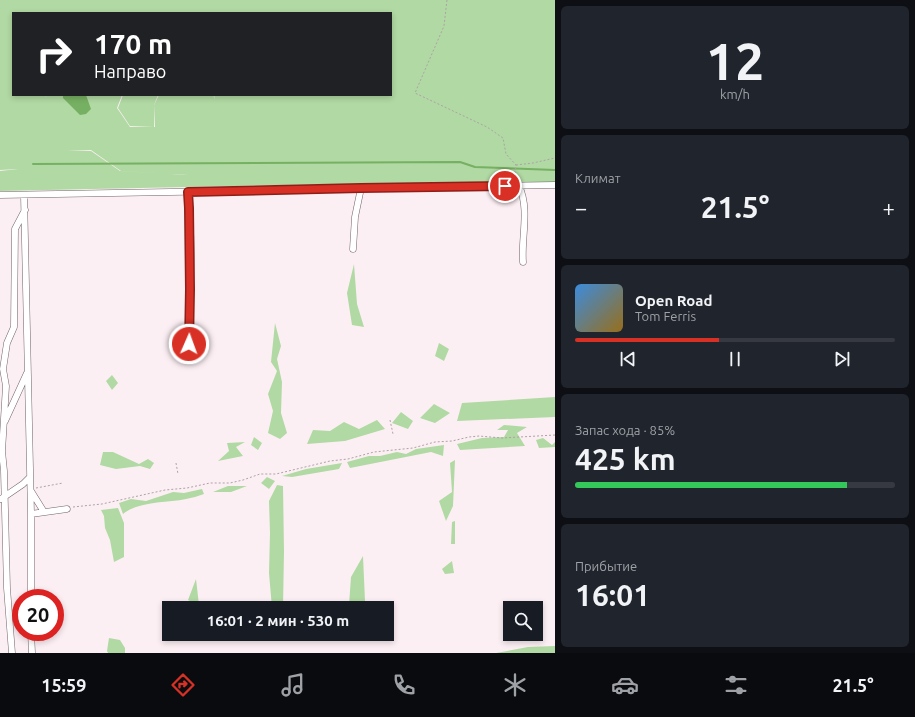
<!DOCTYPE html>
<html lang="ru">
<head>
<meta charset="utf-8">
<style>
  body { margin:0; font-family:Ubuntu,sans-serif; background:#20242c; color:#f1f3f6; height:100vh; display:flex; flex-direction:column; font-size:15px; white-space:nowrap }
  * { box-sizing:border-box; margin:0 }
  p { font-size:13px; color:#9ea1a6 }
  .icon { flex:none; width:22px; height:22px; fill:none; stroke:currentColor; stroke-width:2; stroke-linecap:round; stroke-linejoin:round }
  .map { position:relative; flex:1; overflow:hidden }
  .sheet { display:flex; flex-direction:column; gap:6px; padding:6px; background:#0d0f14; width:360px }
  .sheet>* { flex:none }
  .hud { position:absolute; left:12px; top:12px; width:380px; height:84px; border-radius:0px; box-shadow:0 2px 6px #0003; background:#202124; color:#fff; overflow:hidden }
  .fabs { position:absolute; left:503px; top:601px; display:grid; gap:8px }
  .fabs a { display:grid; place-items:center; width:40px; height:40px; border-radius:0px; background:#171b24; box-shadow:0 2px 6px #0003; font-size:20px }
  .speed { position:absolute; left:12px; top:589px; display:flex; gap:8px; font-size:20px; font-weight:700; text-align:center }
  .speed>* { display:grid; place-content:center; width:52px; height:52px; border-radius:50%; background:#171b24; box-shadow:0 2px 6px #0003; line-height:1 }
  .speed .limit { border:6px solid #d22; background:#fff; color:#111 }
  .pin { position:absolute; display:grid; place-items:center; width:34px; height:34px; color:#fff; margin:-17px; border:2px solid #fff; border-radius:50%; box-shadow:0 1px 4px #0007 }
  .me { position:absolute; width:44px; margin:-22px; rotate:2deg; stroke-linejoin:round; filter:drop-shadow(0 0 3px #0008) }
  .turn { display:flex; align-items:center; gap:14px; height:84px; padding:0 16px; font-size:18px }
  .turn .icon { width:52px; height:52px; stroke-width:2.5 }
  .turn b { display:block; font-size:28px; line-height:34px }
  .big { font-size:30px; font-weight:700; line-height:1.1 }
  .sheet .widget { flex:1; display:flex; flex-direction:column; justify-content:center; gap:6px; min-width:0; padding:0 14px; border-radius:6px; background:#20242c }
  .sheet .dial { align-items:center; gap:0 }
  .dial b { font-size:52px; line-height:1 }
  .song { display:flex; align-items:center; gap:12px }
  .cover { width:48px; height:48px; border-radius:6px; background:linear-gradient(135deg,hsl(210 70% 55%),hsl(40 70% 35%)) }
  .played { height:4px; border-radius:2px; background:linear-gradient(90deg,#d93025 45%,#363941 45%) }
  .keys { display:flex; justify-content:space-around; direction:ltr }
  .heat { display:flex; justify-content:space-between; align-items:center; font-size:22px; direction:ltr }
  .charge { height:6px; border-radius:3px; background:linear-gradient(90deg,#34c759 85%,#363941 0) }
  .trip { position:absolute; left:162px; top:601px; width:232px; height:40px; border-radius:0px; background:#171b24; box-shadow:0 2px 6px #0003; font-weight:700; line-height:40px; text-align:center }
  .tabs { display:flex; height:64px; justify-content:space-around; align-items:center; background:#090b0e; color:#9ea1a6 }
  .tabs .icon { width:28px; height:28px }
  .tabs .selected { color:#d93025 }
  .tabs b { font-size:18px; color:#f1f3f6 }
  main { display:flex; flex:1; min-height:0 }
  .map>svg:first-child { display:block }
  .green { fill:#b1d9a3; fill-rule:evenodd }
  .water { fill:#76b062 }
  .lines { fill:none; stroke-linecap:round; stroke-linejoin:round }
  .stream { stroke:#76b062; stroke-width:2 }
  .minor-casing { stroke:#6f6468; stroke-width:7 }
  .path { stroke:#ada3a7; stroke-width:1; stroke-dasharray:2 2; stroke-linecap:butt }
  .minor { stroke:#fff; stroke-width:6 }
  .route-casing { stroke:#8d1f18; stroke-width:10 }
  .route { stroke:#d93025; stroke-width:7 }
</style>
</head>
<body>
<main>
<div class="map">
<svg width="555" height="653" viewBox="0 0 555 653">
  <rect width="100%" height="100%" fill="#fceff4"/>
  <path class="green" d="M0,0h555v182l-273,3 -282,6v-20l18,-2 -18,1zM151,4l6,9h234v82h-177l1,4 -2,-4h-54l-5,10 1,22h-25l-13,-19 5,-13h-78l3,2 -4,-2h-30v-82h144zM67,150h24l30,21 67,4 -68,-4 -29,-20z
    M123,95h35l-4,10v22l-24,-1 -12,-18z
    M354,264l3,40 7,23 -12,-2 -5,-32z
    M275,323l6,23 -4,13 5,23 -1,31 6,20 -7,6 -12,-6 5,-22 -5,-17 9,-23 -6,-9z
    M195,340l5,7 -7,7 -9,-7z
    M439,343l10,6 -5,12 -9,-5z
    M112,375l6,8 -6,7 -6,-9z
    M555,397v20l-98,4 5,-18z
    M434,404l16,9 -15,10 -15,-5z
    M401,412l12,9 -5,8 -16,-6z
    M377,420l8,9 -40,12 -38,3 6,-14 17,1 14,-9 15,7z
    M504,425l23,2 -10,6 8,13 -65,4 -3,-6 25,-6 22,-1 4,-7h-11z
    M254,437l8,6 -4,7 -7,-5z
    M543,438l9,7 3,-3v5l-16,1 -3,-8z
    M245,442l-9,5 7,9 -25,5 11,-10 -2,-8z
    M444,445l-1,11 -12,-4 -81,16 -3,-6 22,-6h11l17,-4 9,2 10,-5z
    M103,452h10l26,12 9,-5 6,4 -4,6 -10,-3 -24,3 -16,-4z
    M455,460l-2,46 -7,15 -7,-20 13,-9 -2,-29z
    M342,463l-3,6 -47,8 -10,-1 24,-7z
    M267,477l8,4 -6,8 -8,-6z
    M277,485l6,1 1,65 -1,57h-11l-3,-35 1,-40 -1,-32z
    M228,486h19l-16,6h-18z
    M202,489l2,5c-6,2 -12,4 -18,5 -19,4 -48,2 -63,15l-4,-11 12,-4 15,2 27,-9 11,1z
    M118,508l6,15v34l-10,5 -4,-22 -5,-12 -1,-12 -3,-6z
    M455,521v23h-4l1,-22z
    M363,556l2,45 -4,7h-4l-8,-3 2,-28z
    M452,561l2,12 -9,1 -3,-5z
    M196,579l3,26 -11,-5z
    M109,638l11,2 5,8v5h-17l-1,-2z
    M555,646v7h-59l32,-6z"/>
  <path class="water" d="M63,95h23l5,14 -5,5 -6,1 -17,-17z"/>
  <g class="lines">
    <path class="stream" d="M33,164l427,-2 15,5 80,3"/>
    <defs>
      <path id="minor" d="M519,186c11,23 2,52 4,76
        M188,192c5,49 2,103 1,153
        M0,195l555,-10
        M24,195l7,319v84
        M353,249l2,-32 6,-29
        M5,421l22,-48
        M31,491l13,21
        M1,499l22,-15 6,-6
        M31,514l36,-5
        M31,632l1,21
        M12,653l-5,-65 -3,-117 -2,-20 4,-65 -3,-17 4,-26 7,-16 1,-98 10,-19"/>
    </defs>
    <use href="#minor" class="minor-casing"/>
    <path class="path" d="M447,0l-3,26 -29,67 72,34 16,11 3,16 10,11 -1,8 2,7
      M516,165l17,-2 22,-5
      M497,180l11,-1 7,-4
      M390,420l3,14
      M176,463l2,11
      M36,488l27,-5
      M73,507l29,-3 63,-14 22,-2 23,-5h20l13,-3 17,-6h16l54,-13 18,-2 26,-7 39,-4 22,-6 17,-1 17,-4 10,-1 23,2 53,-3"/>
    <use href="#minor" class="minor"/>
  </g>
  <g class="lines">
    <defs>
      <path id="route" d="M189,344l1,-55 -1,-81 -1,-16 173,-4 144,-2"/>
    </defs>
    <use href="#route" class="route-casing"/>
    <use href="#route" class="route"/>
  </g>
</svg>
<div class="fabs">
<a><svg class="icon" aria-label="search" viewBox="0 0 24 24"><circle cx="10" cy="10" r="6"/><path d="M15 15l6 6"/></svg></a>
</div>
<div class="speed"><div class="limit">20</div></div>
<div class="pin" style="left:505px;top:186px;background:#d93025"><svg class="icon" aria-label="arrive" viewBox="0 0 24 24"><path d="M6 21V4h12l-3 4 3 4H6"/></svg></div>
<svg class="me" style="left:189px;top:344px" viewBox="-20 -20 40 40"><circle r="17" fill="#d93025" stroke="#fff" stroke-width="3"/><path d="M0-11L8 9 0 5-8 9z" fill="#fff"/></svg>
<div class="trip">16:01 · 2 мин · 530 m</div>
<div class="hud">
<div class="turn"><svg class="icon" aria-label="right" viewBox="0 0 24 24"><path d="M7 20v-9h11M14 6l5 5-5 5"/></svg><div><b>170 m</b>Направо</div></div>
</div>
</div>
<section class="sheet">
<div class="widget dial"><b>12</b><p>km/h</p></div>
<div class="widget"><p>Климат</p>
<div class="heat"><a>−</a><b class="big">21.5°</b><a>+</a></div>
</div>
<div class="widget">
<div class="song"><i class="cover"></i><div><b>Open Road</b><p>Tom Ferris</p></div></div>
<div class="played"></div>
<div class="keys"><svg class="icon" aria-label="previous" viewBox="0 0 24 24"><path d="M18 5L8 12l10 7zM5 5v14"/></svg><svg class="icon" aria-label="pause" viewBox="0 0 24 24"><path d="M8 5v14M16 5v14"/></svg><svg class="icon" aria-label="next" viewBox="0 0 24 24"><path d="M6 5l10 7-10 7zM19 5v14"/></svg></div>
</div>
<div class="widget"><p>Запас хода · 85%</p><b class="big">425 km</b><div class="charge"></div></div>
<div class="widget"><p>Прибытие</p><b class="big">16:01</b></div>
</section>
</main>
<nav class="tabs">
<b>15:59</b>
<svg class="icon selected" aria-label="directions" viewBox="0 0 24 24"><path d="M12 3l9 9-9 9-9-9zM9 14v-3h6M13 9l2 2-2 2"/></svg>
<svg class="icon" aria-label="music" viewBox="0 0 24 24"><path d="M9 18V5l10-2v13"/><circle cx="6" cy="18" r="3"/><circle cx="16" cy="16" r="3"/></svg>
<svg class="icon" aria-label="phone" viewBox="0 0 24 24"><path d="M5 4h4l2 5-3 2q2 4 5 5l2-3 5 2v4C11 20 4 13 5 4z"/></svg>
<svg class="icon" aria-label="climate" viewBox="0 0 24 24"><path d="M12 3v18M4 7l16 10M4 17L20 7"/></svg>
<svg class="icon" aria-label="car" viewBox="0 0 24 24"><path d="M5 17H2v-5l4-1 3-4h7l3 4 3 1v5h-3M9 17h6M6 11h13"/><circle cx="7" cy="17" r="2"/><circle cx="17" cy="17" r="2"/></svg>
<svg class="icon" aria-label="filters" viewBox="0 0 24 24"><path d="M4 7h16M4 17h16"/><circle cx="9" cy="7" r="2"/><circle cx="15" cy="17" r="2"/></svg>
<b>21.5°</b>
</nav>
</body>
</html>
